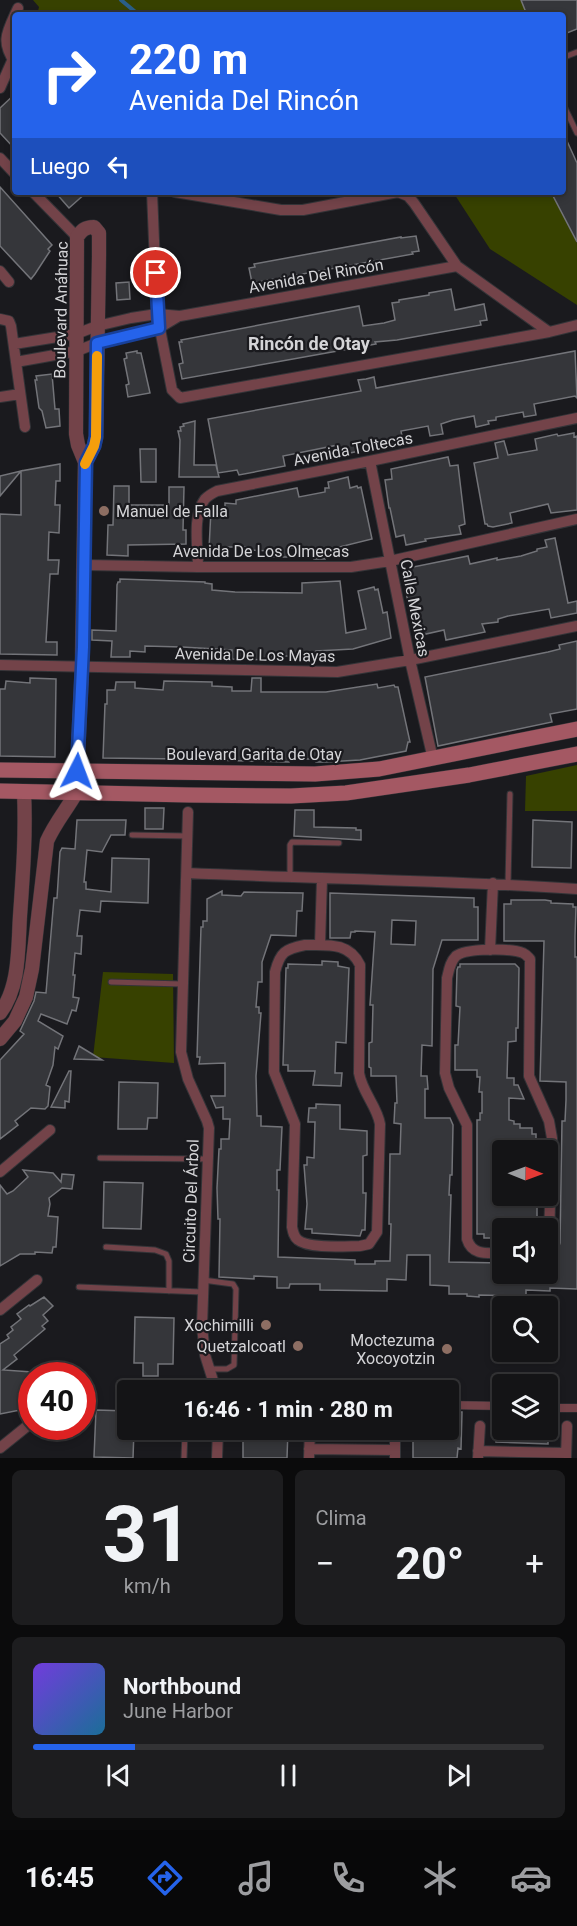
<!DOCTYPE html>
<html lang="es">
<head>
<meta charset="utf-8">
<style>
  body { margin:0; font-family:Roboto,sans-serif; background:#1d1d1f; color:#f1f3f6; height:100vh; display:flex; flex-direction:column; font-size:22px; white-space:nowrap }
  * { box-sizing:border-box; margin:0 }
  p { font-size:20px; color:#9d9ea1 }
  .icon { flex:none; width:33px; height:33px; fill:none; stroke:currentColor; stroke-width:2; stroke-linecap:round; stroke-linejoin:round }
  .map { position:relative; height:1458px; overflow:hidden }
  .details { display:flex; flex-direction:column; gap:12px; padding:12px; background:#0b0b0c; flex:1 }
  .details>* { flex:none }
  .hud { position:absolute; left:12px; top:12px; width:554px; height:183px; border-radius:6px; box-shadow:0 3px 9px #0003,0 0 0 2px #333335; background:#2563eb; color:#fff; overflow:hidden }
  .needle { width:39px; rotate:91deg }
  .buttons { position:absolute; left:492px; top:1140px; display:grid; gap:12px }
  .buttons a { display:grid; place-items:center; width:66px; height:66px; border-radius:6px; background:#141416; box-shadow:0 3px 9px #0003,0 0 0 2px #333335; font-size:30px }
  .speed { position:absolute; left:18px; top:1362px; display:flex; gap:12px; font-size:30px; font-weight:700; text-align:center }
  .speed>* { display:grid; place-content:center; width:78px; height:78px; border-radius:50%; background:#141416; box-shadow:0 3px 9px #0003,0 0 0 2px #333335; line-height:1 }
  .speed .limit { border:9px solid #d22; background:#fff; color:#111 }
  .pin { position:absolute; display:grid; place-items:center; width:51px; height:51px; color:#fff; margin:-26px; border:3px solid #fff; border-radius:50%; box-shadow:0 2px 6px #0007 }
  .me { position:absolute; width:66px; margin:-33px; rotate:3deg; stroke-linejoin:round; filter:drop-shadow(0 0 4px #0008) }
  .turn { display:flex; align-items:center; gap:21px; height:126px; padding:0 18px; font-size:27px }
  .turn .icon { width:78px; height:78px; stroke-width:2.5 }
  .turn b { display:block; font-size:42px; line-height:51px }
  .then { display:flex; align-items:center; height:57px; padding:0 18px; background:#0003; gap:12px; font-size:22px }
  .big { font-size:45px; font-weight:700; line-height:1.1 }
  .details .tile { flex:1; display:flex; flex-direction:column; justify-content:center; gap:9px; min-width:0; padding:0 21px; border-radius:9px; background:#1d1d1f }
  .details .dial { align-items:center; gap:0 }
  .dial b { font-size:78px; line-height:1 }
  .song { display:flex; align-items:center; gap:18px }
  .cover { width:72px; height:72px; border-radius:9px; background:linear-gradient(135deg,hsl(260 70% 55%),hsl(200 70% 35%)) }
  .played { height:6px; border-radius:3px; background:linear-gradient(90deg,#2563eb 20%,#333335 20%) }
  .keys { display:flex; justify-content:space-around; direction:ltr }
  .heat { display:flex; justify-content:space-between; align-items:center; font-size:33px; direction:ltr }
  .details .tiles { flex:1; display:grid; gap:12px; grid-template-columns:1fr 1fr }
  .tile:last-child { grid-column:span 2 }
  .trip { position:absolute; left:117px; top:1380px; width:342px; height:60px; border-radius:6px; background:#141416; box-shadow:0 3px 9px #0003,0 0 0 2px #333335; font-weight:700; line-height:60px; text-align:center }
  .tabs { display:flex; height:96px; justify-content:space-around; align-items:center; background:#080809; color:#9d9ea1 }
  .tabs .icon { width:42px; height:42px }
  .tabs .on { color:#2563eb }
  .tabs b { font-size:27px; color:#f1f3f6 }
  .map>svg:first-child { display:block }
  .green { fill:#374100 }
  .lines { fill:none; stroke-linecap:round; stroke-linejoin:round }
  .stream { stroke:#2a5e87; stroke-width:4 }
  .building { fill:#35363a; stroke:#737479; stroke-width:1.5; fill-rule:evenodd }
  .service-casing { stroke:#343438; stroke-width:7 }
  .pedestrian-casing { stroke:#343438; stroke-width:9 }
  .minor-casing { stroke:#343438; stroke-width:12 }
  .tertiary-casing { stroke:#343438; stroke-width:15 }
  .secondary-casing { stroke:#343438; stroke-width:16 }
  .service { stroke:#734349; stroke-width:5 }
  .pedestrian { stroke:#734349; stroke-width:8 }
  .minor { stroke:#734349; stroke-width:10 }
  .tertiary { stroke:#734349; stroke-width:14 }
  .secondary { stroke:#a45863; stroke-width:15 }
  .route-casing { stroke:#184099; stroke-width:15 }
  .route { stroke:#2563eb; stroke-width:10 }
  .slow { stroke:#f59e0b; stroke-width:10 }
  .education-dot { fill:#8d6e63; stroke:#1a1a1e; stroke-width:2 }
  .labels { text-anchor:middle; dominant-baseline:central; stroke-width:4.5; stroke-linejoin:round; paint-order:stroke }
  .street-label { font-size:16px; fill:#d4d4d7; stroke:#1a1a1e }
  .poi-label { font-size:16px; fill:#d4d4d7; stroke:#1a1a1e; text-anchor:end }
  .neighbourhood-label { font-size:18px; font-weight:bold; fill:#d4d4d7; stroke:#1a1a1e }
</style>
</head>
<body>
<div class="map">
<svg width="577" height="1458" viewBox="0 0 577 1458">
  <rect width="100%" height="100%" fill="#1a1a1e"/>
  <path class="green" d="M33,0h488l6,15h-490l2,-8z
    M453,192h98l26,51v62l-87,-56z
    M577,765v46h-52l1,-35z
    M103,972l70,2 1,89 -81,-6z"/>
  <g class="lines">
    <path class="stream" d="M121,0l18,15"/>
  </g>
  <path class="building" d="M521,0h56v29l-15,6v-20h-35z
    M15,94v26l-3,3 3,2v24l-15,-16v-25z
    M562,130l15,33v79l-26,-50h11z
    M0,187l52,58 -4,4 2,2 -15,23 -4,5 -31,-33z
    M55,192h32l-18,16z
    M416,236l3,15 -7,1 1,2 -161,29 -3,-15 6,-1 -1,-3 147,-27v1z
    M129,282l1,17 -13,1 -1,-17z
    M451,289l4,21 29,-6 3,16 -7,1 1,4 -84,15 -22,2 1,2 -16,3 -178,32 -3,-15 4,-1 -4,-21h3l-1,-2 178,-34 4,20 21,-3 11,-3 -3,-17 7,-1v-2l30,-5v-2z
    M137,351v2h4l9,40 -22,4 -2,-12 3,-1 -5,-25 3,-1 -1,-5z
    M575,351l2,47 -2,-2 -41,8 2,11 -12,2 -1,-5 -27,5v3l-8,1 1,3 -13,3 -2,-11 -21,4 -12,4 2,10 -13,2 -2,-10 -27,5 2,11 -63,13 -2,-10 -55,11 2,10 -46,9 -2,-5 -19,3 -10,-54 153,-28 -3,-11 8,-1 8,-2 2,11z
    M52,374l3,35h4l1,17 -14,2 -4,-17 -3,-3 -4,-28h2l-1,-4z
    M195,421l-1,44h22l3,12h-40l1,-37 -2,-9h3l-1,-4 4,-1 -1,-2z
    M574,433v4l3,-1v74l-26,3 -3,-9 -38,9 2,10 -19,4 -5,-1 -1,-2h-2l-11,-61 24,-5 -3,-15 9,-2 4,14 29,-5 -2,-11 22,-5 1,2z
    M140,449h16v33h-15z
    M448,457l2,9 8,-1 7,59 -6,2 2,8 -36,5 1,2 -20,4 -2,-10 -8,2 -6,-29h-1l-4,-28 7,-1 -1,-10z
    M60,464v17h-4l-1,24h5l-1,28 -10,-1 -1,28h11l-1,14h-8l-4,68h11v13l-57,-1v-140l21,1v-44z
    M21,471l-21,25v-20z
    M348,477l2,11 7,-2 1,2 3,-1 11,52 -49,12 2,8h-11v-10l-14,-1h-13v9h-15v-6l-24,-1v-3h-23l-1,7h-12v-4l-3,-1 2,-39 14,1v-8l11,1v-4l61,-12 2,9 26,-5v-4h4l-1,-6z
    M114,486h15v19h40v-18h15l-1,43h3v14l-58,1v11l-21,-1 1,-30h5z
    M555,538l13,65 9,-2v12l-26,5 -2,-9 -41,7 -10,3v3l-16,2 3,8 -39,8 -2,-10 -27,6 -10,-39 -4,-28 65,-13 2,8 27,-6v2l24,-4 16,-5v-2l10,-2 -2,-7z
    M120,579l85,3v1l7,1v6l23,2 67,1v-10l38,-2 6,52 20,-4 -8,-38 16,-4 1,3 3,-1 5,24 4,-1 4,26 -38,11 -37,2v10h-15v-4l-29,-2 -1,5 -39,-1v-9l-50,-3 -37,-1v6l-15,-1v6h-19l1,-16 -20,-1v-10l24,1 1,-46 1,-3h2z
    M577,641v68l-27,5 2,8 -114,24 -13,-69 123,-25 12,-3 -1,-4z
    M30,678l26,1 -1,78 -55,-1v-67h5l1,-8 24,2z
    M252,678h9v14h65l51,-8 1,4 16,-3 1,2h3l12,55h-2l-2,9 -46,9 -35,2h-9v-3h-27v3l-78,-2v-8l-29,-1v8l-79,-1 2,-54h2v-14h8l1,-8h19v6l28,2 1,-9 48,1v4l20,1v4h19z
    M145,808h19l-1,21h-18z
    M295,810h19v17l42,1v2h5v10l-67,-4z
    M77,820h49l-1,15h-14l-9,17 -15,-2 -3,32h2v7l25,3 1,-34 37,1 -1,44 -47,-2 -1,11 -20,-2 -3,26h5l-1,18 -6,-1 -2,22h2l-2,22 6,1 -3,13 -4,-1 -5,14 -26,-10 -3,7 25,15 -5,13 -3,-2 -2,18 -7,20 4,2 -2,19 -3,3 -14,-1 -16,13 3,4 -18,14v-79l24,-26 -4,-3 14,-30 2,-9 10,1 8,-95h3l3,-46 2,-4 13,1z
    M533,820l39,2 -1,46 -39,-1z
    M222,891v4l19,1 3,-4 59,1 -1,18h-5l-1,25 -25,-1 -9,27v20h-4l-2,25h3v6h2l-5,63 1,40h4v10l21,1 -2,43h-3v20h2l-1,67 77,3v4h20v-3h15l1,-37h-2l1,-70h10l1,-30 -7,-1 1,-20h2l-1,-27h-25v-8l-2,-1v-24l3,-1 1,-37h-3l5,-73 -20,-1v1h-4l-1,6h-20v-45l144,5v9h4v33h-36l-9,29 -1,77 -10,-1 -1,31h6l1,13h-3v29h25l3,7 -1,50h-2l-1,20h2l-2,67 53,1v11h46v-8h7v-7l5,-16 2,-122h3l1,-21v-18l-26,-1 4,-140h-40v-37h7v-4h34l6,1v2l22,1v3h3l-1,29v21h2v332l-27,-1v3l-24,-1v5l-4,1 -43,-1v2l-12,-1v-2h-18v-8l-19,-1v-30h-23l-1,25 -19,-1v12l-67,-1v-6h-30l-1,4h-12v-11l-23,-1v3l-35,-2 1,-58h-2l-1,-31 2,-39h2v-10h8l1,-20h-7v-12l-7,1 -5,-12h14v-33l-26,1 1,-7h-3l4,-130h2v-6h4v-22zM392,920l24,1 -1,24 -24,-1z
    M322,961l16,1v4l11,2 -3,75 -10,-1 -1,31h7l-1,13 -28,-1 2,-14h-27v-6h-5l3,-97h2v-4l34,1z
    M460,964h55l4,4 -1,60h-2v13l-8,1 -1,36h7v7h4l6,14 -15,-1v22l5,1v3h6v4h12v6h4v16h-34v46h29v2h6v30h-35v10h-18v-4h-7v-114h3v-7h2v-21h-3l1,-15h-3v-7h-22v-25h3l2,-38 -4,-1 1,-36 1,-3h2z
    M79,1046l23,14 -28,-1z
    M69,1071h2l-2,31 -4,-1v7l-14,-1z
    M119,1082l39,1 -1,35h-9l-1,11h-29z
    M316,1104l24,1v24l27,2v24l-4,1v37h3l-1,37h-3l-2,6 -48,-3v-4h-7l2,-25 -3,-39h3v-8l7,1 1,-36h-7l1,-14h7z
    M23,1170l30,3 8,9 1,-8 12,1 -2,14 -10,-1 -13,10 1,6 -2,12 10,1 -2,30h-3l-1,6 -17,-1v2h-15l-20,12v-81l7,9 6,-3 15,-14z
    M104,1182l39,1 -2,46 -38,-1z
    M44,1297l9,9 -10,9 5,6 -6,5 3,3 -31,26 3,4 -14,11 29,2 -3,42 -9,-4 -20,4v-70l9,-6 -2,-3 6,-5 -2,-3 10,-8 -4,-5 12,-9 1,1z
    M135,1317l39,1 -1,46h-15v12h-15v-13h-9z
    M96,1410l32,1v19h6l-1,28 -39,-1z
    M448,1412h14l-1,37 -3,-1 -1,10h-44v-18h-7v-10h42z
    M243,1430h45l-1,28h-44z
    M497,1430h51v14l-52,-2z"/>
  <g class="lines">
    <defs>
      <path id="service" d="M562,58l15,-6
        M562,102l15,31
        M132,835l56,1
        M290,878v-33l2,-3 47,1
        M508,884l2,-90
        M111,982l71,2
        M100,1158l108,1
        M106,1247l49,3 11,4 3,7v30
        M203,1280l30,4 3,5 -2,76 -7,4h-18
        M79,1287l123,5
        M184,1458l1,-27"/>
      <path id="pedestrian" d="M448,1405l54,1
        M548,1408h29"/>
      <path id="minor" d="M15,63c-15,-22 -8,-31 3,-55
        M0,88l12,-27
        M0,158l15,16
        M33,192l44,45
        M152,192l5,122 15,76 8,8 369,-66 28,-7
        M175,192l106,18h22l95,-18 10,4 6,7 43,63 92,66
        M0,271l9,11
        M0,319l9,2 2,5 14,101
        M14,344l62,-10 21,-8 34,-8 26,-4 23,2 277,-50
        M16,362l61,-11 20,-8 62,-15 20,-12
        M0,397l20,-3
        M370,461l40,199 23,99
        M85,565l113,2h153l39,-6 187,-42
        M198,567c0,-20 -6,-51 7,-68 3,-3 8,-6 12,-8l153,-30 207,-43
        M0,665l337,7 73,-12 167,-34
        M188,812l-7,240 7,27 19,42 2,7 -7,198 3,29 11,35
        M187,873c130,6 260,7 390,16
        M305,945c23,0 44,-3 55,20l-1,108c3,19 18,33 21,51l-3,108 -8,12 -9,2c-14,0 -51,3 -62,-6 -4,-3 -5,-8 -6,-13l3,-103 -21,-52 1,-100c5,-20 10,-23 30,-27z
        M320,945l2,-66
        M490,950l3,-67
        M0,1172l50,-42
        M502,1253c-14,0 -30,3 -35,-14v-114l-18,-37 -4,-15 2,-95c2,-8 3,-16 9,-22 10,-8 55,-8 67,-3 4,2 4,3 7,6l-1,117 20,45 3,17 -3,100 -1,5
        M0,1310l37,-30
        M0,1448l26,-21
        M309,1449l86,1
        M478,1451l88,2
        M217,1458l1,-28
        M309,1458l1,-28
        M395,1458v-28
        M478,1458l2,-32
        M566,1458l1,-32"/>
      <path id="tertiary" d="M0,1013c20,-26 18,-66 20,-97 3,-42 6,-83 4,-124
        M0,1039l15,-18 11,-24 6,-28 15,-128c8,-18 20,-32 29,-48l6,-126 3,-205 -7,-17 -2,-11 1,-197c5,-7 8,-10 17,-10l5,6v23l-3,181 -2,9 -9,16"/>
      <path id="secondary" d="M0,770l315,4 64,-5 198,-40
        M0,791l189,4 102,1 55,-3 123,-18 108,-21"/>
    </defs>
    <use href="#service" class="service-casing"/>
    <use href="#pedestrian" class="pedestrian-casing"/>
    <use href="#minor" class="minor-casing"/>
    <use href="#tertiary" class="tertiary-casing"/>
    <use href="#secondary" class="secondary-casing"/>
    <use href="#service" class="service"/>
    <use href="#pedestrian" class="pedestrian"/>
    <use href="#minor" class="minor"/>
    <use href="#tertiary" class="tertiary"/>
    <use href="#secondary" class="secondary"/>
  </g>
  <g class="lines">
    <defs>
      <path id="route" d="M77,771l6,-124 3,-185 8,-16 2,-9 1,-94 62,-15 -3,-55"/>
    </defs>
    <use href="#route" class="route-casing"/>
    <use href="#route" class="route"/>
    <path class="slow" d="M85,464l9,-18 2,-9 1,-81"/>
  </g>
  <g class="education-dot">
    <circle cx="104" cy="511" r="6"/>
    <circle cx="266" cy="1325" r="6"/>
    <circle cx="298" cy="1346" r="6"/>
    <circle cx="447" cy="1349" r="6"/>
  </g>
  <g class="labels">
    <g class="street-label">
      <text transform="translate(316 276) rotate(-10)">Avenida Del Rincón</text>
      <text transform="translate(61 310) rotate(-89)">Boulevard Anáhuac</text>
      <text transform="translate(353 449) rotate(-11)">Avenida Toltecas</text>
      <text x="261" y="551">Avenida De Los Olmecas</text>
      <text transform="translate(415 608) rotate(79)">Calle Mexicas</text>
      <text transform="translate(255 655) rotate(1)">Avenida De Los Mayas</text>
      <text x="254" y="754">Boulevard Garita de Otay</text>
      <text transform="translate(191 1201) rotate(-88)">Circuito Del Árbol</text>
    </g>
    <g class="poi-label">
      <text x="116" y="511" text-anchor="start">Manuel de Falla</text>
      <text x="254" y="1325">Xochimilli</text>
      <text x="435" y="1340">Moctezuma<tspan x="435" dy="18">Xocoyotzin</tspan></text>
      <text x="286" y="1346">Quetzalcoatl</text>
    </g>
    <g class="neighbourhood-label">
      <text x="309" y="343">Rincón de Otay</text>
    </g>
  </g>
</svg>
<div class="buttons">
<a><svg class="needle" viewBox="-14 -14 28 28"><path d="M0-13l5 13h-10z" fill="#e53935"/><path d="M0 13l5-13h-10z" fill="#9d9ea1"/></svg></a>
<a><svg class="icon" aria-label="sound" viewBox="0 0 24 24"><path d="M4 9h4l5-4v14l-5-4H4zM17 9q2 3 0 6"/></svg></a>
<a><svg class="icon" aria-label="search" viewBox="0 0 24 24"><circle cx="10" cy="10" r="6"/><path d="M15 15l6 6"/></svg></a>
<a><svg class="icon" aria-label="layers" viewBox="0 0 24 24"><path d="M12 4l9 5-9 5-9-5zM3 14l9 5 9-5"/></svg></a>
</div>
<div class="speed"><div class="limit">40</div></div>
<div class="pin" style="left:156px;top:273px;background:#d93025"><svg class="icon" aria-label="arrive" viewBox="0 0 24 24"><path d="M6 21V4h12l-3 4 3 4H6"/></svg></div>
<svg class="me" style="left:77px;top:771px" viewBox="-20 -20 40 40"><path d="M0-17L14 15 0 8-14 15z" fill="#2563eb" stroke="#fff" stroke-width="4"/></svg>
<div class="trip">16:46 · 1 min · 280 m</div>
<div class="hud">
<div class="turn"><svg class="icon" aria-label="right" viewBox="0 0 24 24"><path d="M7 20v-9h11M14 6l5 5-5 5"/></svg><div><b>220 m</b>Avenida Del Rincón</div></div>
<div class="then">Luego<svg class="icon" aria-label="left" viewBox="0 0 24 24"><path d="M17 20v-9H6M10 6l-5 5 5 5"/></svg></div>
</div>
</div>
<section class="details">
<div class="tiles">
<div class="tile dial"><b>31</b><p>km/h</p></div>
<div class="tile"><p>Clima</p>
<div class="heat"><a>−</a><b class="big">20°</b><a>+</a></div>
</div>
<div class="tile">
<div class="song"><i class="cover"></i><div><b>Northbound</b><p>June Harbor</p></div></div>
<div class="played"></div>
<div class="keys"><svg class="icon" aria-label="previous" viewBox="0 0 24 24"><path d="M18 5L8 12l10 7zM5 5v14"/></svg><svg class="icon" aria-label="pause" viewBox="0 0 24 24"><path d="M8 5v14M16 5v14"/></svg><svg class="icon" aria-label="next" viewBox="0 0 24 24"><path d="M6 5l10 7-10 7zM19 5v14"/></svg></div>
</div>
</div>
</section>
<nav class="tabs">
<b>16:45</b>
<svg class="icon on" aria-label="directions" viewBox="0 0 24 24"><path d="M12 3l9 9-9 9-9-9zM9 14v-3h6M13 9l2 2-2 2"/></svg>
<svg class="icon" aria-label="music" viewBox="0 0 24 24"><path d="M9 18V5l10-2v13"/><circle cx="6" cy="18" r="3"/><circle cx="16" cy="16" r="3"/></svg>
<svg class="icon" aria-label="phone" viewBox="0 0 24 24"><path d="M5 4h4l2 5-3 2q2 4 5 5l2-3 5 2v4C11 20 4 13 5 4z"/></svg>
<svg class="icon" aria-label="climate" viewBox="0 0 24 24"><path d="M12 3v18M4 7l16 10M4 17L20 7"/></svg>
<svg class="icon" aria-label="car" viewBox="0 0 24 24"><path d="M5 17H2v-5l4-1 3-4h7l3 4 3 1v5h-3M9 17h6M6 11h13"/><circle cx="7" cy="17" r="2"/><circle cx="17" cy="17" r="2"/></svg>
</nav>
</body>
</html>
